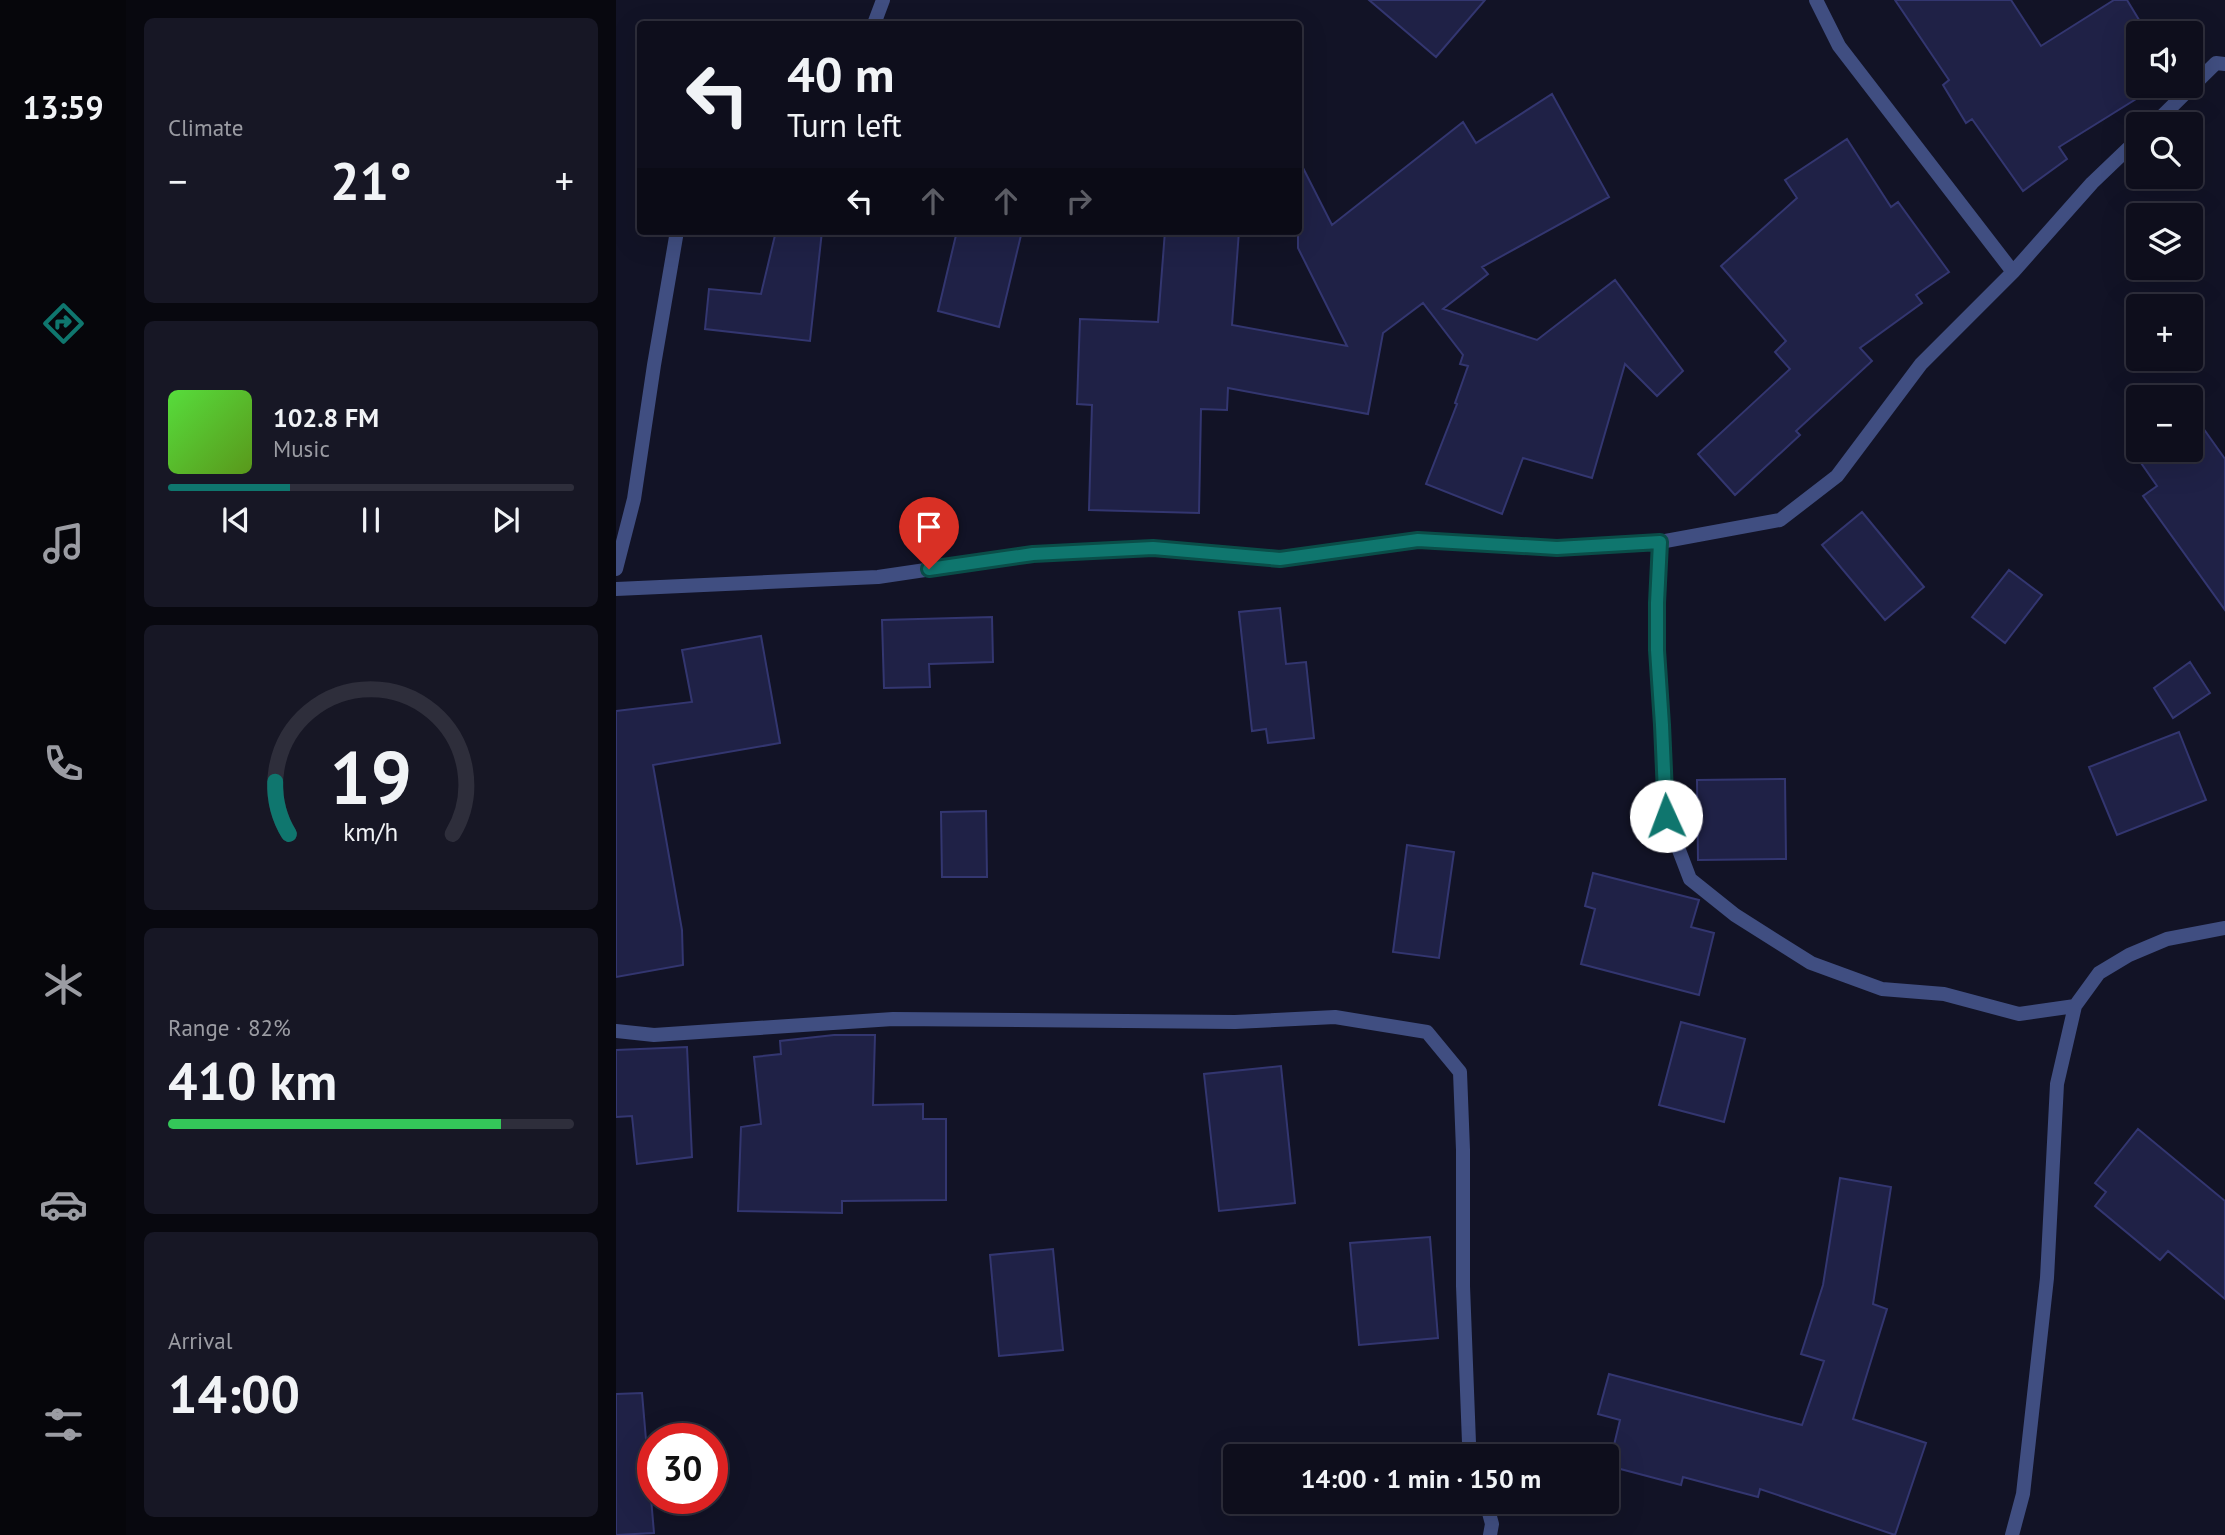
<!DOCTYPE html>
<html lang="en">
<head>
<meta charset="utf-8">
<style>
  body { margin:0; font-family:"PT Sans",sans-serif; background:#171725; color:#f1f3f6; height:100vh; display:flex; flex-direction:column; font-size:26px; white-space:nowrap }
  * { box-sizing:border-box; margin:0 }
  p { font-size:23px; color:#9b9ca3 }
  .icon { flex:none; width:38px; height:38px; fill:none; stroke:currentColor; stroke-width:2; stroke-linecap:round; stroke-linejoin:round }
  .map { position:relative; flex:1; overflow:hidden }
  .drawer { display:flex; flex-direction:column; gap:18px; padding:18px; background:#08080f; width:490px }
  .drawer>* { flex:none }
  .guide { position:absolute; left:21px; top:21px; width:665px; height:214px; border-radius:7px; box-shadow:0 7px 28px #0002,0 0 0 2px #2e2e3b; background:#0e0e1c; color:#f1f3f6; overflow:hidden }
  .buttons { position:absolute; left:1510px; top:21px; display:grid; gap:14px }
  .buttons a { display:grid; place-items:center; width:77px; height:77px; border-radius:7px; background:#0e0e1c; box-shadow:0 7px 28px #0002,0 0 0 2px #2e2e3b; font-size:35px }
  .speed { position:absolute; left:21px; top:1423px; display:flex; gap:14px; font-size:35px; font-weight:700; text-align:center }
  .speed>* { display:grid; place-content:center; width:91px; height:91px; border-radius:50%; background:#0e0e1c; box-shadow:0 7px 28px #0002,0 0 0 2px #2e2e3b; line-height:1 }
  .speed .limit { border:10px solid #d22; background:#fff; color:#111 }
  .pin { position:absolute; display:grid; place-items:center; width:60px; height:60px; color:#fff; margin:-72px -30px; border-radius:50% 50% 50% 0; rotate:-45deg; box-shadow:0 0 7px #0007 }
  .pin .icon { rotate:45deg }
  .me { position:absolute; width:77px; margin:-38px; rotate:358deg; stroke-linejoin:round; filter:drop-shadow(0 0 5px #0008) }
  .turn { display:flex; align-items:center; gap:24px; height:147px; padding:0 35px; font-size:32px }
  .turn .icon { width:91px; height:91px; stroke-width:2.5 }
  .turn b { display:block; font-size:49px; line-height:60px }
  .lanes { display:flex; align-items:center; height:66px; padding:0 35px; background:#0003; justify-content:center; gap:35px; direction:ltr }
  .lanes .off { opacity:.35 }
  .big { font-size:52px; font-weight:700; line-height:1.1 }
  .drawer .tile { flex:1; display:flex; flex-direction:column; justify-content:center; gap:10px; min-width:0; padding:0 24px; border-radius:10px; background:#171725 }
  .drawer .dial { align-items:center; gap:0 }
  .dial svg { height:182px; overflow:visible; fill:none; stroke:#2e2e3b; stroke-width:7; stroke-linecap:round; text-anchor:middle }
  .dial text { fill:#f1f3f6; stroke:none }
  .song { display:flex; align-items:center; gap:21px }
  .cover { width:84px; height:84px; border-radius:10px; background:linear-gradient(135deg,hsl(110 70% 55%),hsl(90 70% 35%)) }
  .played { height:7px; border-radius:4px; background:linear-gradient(90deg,#0f766e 30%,#2e2e3b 30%) }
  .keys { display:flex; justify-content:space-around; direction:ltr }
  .heat { display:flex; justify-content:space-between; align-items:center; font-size:38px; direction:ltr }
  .charge { height:10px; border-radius:5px; background:linear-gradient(90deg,#34c759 82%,#2e2e3b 0) }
  .trip { position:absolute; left:607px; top:1444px; width:396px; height:70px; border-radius:7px; background:#0e0e1c; box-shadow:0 7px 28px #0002,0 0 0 2px #2e2e3b; font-weight:700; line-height:70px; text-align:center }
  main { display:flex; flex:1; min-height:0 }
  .tabs { display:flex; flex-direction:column; width:126px; justify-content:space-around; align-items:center; background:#06060b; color:#9b9ca3 }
  .tabs .icon { width:49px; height:49px }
  .tabs .current { color:#0f766e }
  .tabs b { font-size:32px; color:#f1f3f6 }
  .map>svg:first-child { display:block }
  .building { fill:#1f2146; stroke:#333670; stroke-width:2 }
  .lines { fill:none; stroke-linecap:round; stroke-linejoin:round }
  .street { stroke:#404e81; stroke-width:14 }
  .route-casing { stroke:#0a4d48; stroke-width:18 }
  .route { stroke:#0f766e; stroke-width:12 }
</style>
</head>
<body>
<main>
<nav class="tabs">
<b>13:59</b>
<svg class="icon current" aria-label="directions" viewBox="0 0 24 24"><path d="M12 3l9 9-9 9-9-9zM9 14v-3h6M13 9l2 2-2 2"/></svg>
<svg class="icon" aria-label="music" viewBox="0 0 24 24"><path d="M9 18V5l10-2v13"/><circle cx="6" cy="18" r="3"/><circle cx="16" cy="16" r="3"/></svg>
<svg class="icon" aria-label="phone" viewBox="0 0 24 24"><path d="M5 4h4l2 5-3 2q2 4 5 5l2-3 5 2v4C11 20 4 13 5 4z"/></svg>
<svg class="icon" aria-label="climate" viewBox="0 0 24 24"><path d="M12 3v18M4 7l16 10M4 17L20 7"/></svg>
<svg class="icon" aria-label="car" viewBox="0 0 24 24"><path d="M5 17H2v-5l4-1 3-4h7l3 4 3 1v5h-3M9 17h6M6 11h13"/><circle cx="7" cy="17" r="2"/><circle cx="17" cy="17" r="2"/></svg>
<svg class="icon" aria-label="filters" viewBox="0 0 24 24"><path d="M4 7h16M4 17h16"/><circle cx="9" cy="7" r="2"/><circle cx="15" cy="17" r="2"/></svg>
</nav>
<section class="drawer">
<div class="tile"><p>Climate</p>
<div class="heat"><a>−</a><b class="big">21°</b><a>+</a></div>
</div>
<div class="tile">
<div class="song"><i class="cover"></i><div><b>102.8 FM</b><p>Music</p></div></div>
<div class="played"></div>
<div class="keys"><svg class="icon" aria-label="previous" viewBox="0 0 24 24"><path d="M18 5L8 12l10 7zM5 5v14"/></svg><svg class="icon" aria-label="pause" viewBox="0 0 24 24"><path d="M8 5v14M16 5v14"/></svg><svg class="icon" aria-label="next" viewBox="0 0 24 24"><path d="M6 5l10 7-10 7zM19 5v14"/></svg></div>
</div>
<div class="tile dial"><svg viewBox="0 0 100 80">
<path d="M14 69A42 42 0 1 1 86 69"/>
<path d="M14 69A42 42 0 0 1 8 46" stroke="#0f766e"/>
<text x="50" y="56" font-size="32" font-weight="700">19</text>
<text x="50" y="72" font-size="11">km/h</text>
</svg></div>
<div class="tile"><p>Range · 82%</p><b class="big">410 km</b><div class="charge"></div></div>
<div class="tile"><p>Arrival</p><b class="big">14:00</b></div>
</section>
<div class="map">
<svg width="1609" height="1535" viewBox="0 0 1609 1535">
  <rect width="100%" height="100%" fill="#121326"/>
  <path class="building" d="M753,0h116l-49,57z
    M1279,0h116l30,46 73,-46h13l20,33h-9v53h19l-98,61 8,12 -44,32 -51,-72 -6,4 -23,-38 6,-5z
    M936,94l57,103 -127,70 6,7 -45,35 94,31 78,-60 68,91 -26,25 -32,-32 -33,114 -69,-20 -21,56 -76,-30 31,-80 -2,-1 13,-37 -8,-2 3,-9 -40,-52 -40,30 -15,81 -140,-26 -1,22 -26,-1 -2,104 -110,-3 3,-105 -15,-1 3,-85 78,3 7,-91h74l-7,94 115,21 -49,-98v-90l34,67 131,-103 13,21z
    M1231,139l44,68 7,-5 51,70 -33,23 6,8 -62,45 12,13 -76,70 4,4 -65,60 -37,-41 92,-85 -15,-17 11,-11 -65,-75 76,-68 -12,-18z
    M160,231h46l-12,110 -105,-12 4,-40 52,5z
    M341,231h65l-23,96 -61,-16z
    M1575,411l34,48v151l-82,-114 14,-10 -25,-36h59z
    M1246,512l62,75 -39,33 -63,-75z
    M1393,570l33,25 -37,48 -33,-26z
    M664,608l6,56 20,-2 8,76 -46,5 -2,-14 -14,2 -13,-119z
    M376,617l1,45 -64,2 1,23 -46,1 -2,-68z
    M145,636l19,107 -127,22 29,165 1,35 -67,12v-266l76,-9 -10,-52z
    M1574,662l20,31 -37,25 -19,-30z
    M1563,732l27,68 -89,35 -28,-68z
    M1169,779l1,80 -88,1 -1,-80z
    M370,811l1,66h-45l-1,-65z
    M791,845l47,7 -15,106 -46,-6z
    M977,873l106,27 -8,27 23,6 -15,62 -118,-31 14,-55 -10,-3z
    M1065,1022l64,17 -21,83 -65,-17z
    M218,1035h41l-2,70 50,-1v15h23v81l-104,1v12l-104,-2 3,-84 20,-3 -7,-67 27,-3 -1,-13z
    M71,1047l5,110 -55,7 -5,-48 -16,1v-67z
    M665,1066l14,137 -76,8 -15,-137z
    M1522,1129l87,72v98l-57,-48 -8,9 -65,-54 11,-14 -11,-9z
    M1224,1178l51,9 -18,117 14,5 -34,110 73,24 -31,92 -135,-46 -2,8 -75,-20 -2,8 -72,-19 11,-46 -22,-6 11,-40 193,51 22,-64 -23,-7 22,-69z
    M814,1237l8,101 -79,7 -9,-102z
    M437,1249l10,101 -64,6 -9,-101z
    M26,1393l12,140 -38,2v-141z"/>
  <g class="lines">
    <path class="street" d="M258,24l9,-24
      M1538,124l62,-61 9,1
      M1397,272l79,-89 46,-44
      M1044,542l-3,61v47l5,75 4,91 24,63 45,36 76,48 71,26 62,5 75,20 56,-8
      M0,569l18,-70 20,-134 23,-134
      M0,589l262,-12 155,-23 120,-6 127,11 138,-19 139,8 103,-6 120,-22 57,-44 84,-112 92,-92 -174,-226 -23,-46
      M0,1031l38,4 239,-16 342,3 100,-5 92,15 33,40 3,78v136l6,157 4,13
      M870,1502l6,22 -2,11
      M1396,1535l11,-41 24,-216 10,-194 18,-78 24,-33 30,-18 38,-16 58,-11"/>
  </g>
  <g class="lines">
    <defs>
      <path id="route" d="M313,569l104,-15 120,-6 127,11 138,-19 139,8 103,-6 -3,61v47l5,75 4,91"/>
    </defs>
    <use href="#route" class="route-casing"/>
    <use href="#route" class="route"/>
  </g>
</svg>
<div class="buttons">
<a><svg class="icon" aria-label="sound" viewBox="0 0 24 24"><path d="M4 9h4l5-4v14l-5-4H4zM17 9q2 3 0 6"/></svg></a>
<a><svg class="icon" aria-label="search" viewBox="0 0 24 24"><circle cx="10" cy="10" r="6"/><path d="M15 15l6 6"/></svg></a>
<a><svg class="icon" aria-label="layers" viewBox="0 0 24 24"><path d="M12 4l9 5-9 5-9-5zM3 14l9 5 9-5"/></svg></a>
<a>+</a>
<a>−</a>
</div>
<div class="speed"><div class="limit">30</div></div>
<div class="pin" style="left:313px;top:569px;background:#d93025"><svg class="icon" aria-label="arrive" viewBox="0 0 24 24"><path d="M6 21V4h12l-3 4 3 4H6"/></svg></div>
<svg class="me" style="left:1050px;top:816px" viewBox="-20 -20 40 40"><circle r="19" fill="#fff"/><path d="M0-13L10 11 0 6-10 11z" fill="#0f766e"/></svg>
<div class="trip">14:00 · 1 min · 150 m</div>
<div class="guide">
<div class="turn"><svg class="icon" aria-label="left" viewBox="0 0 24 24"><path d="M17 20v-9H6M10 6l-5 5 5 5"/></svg><div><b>40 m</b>Turn left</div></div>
<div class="lanes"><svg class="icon" aria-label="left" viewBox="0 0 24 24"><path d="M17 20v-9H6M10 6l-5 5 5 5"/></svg><svg class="icon off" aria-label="ahead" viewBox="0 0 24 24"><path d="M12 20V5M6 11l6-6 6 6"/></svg><svg class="icon off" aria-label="ahead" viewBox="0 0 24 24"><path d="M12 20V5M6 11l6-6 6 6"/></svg><svg class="icon off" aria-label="right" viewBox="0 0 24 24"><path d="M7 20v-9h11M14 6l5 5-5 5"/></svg></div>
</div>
</div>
</main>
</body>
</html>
